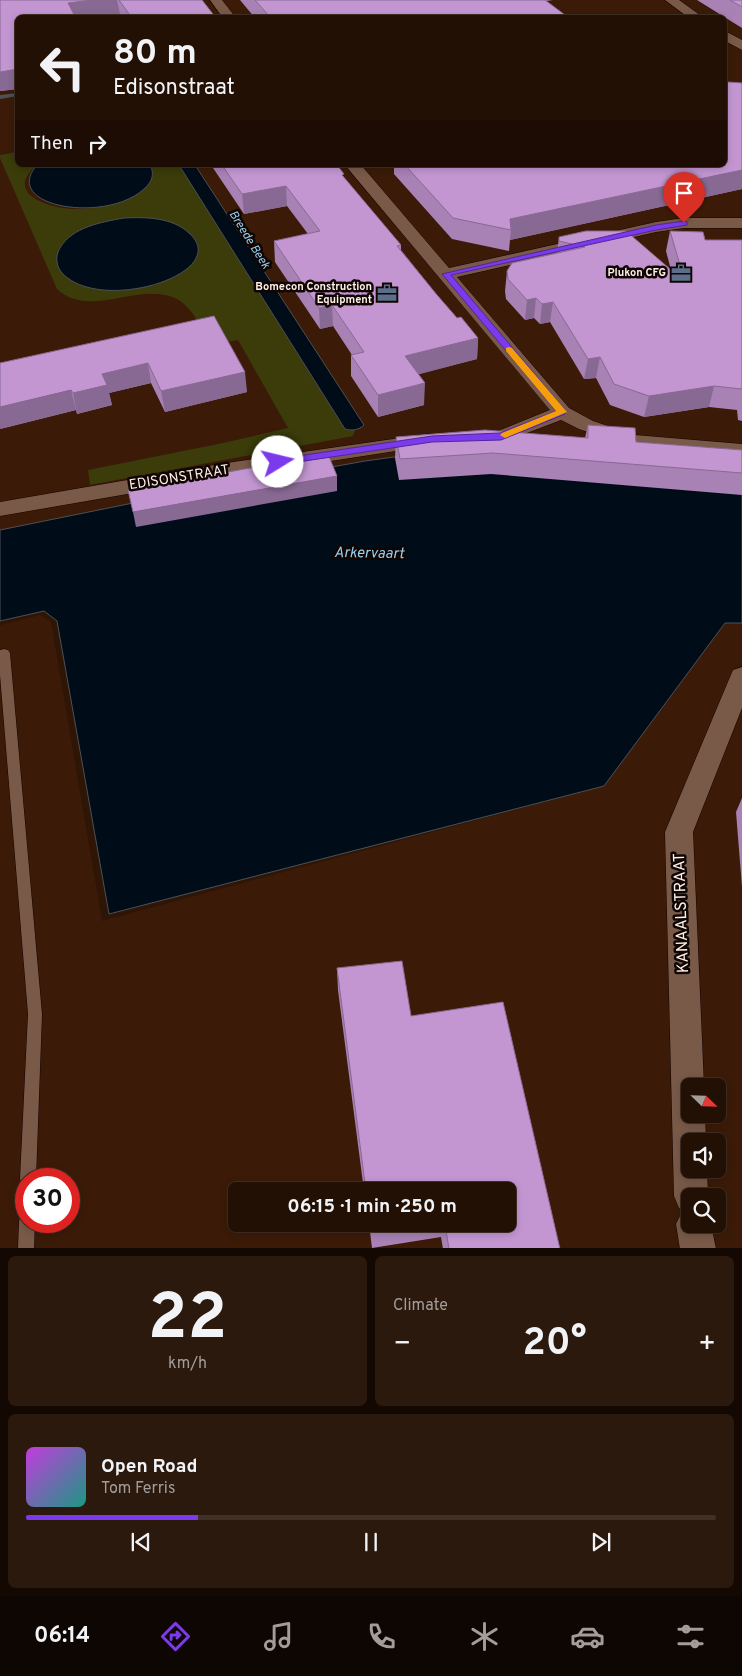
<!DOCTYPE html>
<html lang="en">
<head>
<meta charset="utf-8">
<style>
  body { margin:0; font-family:Overpass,sans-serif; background:#2b190e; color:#f1f3f6; height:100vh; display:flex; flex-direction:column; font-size:19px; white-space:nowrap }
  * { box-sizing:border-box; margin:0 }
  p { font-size:16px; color:#a39d9a }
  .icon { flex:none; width:28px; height:28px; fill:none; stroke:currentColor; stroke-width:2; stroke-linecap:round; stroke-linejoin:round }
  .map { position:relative; height:1248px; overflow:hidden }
  .side { display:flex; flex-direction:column; gap:8px; padding:8px; background:#130902; flex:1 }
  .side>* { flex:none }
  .hud { position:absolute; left:15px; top:15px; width:712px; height:152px; border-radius:8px; box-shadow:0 2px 8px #0003,0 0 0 1px #403026; background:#231004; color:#f1f3f6; overflow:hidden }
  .needle { width:32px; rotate:113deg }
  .buttons { position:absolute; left:681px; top:1078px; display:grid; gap:10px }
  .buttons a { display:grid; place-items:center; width:45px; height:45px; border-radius:8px; background:#231004; box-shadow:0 2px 8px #0003,0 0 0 1px #403026; font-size:25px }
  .speed { position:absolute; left:15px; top:1168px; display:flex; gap:10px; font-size:25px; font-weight:700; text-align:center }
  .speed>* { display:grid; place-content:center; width:65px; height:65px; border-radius:50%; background:#231004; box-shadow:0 2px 8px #0003,0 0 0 1px #403026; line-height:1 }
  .speed .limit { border:8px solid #d22; background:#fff; color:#111 }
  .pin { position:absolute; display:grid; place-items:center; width:42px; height:42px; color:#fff; margin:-51px -21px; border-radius:50% 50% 50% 0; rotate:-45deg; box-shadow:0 0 5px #0007 }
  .pin .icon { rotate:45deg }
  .me { position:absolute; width:55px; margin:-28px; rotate:81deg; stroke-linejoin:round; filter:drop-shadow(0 0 4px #0008) }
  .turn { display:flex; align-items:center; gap:18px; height:105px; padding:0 15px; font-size:22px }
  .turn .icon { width:65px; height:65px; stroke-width:2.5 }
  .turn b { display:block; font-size:35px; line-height:42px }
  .then { display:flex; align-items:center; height:48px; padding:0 15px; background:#0003; gap:10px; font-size:19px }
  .big { font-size:38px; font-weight:700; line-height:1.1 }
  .side .widget { flex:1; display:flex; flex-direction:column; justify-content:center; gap:8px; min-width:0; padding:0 18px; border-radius:8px; background:#2b190e }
  .side .dial { align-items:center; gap:0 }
  .dial b { font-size:65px; line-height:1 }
  .song { display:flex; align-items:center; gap:15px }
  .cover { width:60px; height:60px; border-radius:8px; background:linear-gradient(135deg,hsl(290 70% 55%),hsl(170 70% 35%)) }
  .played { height:5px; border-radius:2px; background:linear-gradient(90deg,#7c3aed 25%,#403026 25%) }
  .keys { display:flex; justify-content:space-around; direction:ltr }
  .heat { display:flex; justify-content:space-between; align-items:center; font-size:28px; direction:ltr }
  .side .tiles { flex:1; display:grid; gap:8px; grid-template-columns:1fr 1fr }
  .widget:last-child { grid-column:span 2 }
  .trip { position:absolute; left:228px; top:1182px; width:288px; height:50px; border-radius:8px; background:#231004; box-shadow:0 2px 8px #0003,0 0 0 1px #403026; font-weight:700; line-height:50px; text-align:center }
  .tab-bar { display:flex; height:80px; justify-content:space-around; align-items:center; background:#0e0602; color:#a39d9a }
  .tab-bar .icon { width:35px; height:35px }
  .tab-bar .selected { color:#7c3aed }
  .tab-bar b { font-size:22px; color:#f1f3f6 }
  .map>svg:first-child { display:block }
  .built { fill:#3b1b07; fill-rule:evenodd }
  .green { fill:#3b3c09; fill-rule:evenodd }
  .water { fill:#000d19; stroke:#4c5157 }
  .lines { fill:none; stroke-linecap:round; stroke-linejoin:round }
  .stream { fill:#4c5157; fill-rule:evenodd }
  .lane-casing { stroke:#160200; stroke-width:1 }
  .street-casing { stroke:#160200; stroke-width:1 }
  .lane { fill:#795a49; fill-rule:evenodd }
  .street { fill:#795a49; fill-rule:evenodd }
  .wall { fill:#a881b5 }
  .shaded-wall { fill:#886993 }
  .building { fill:#c396d2; stroke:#886993 }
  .route { fill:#7c3aed; stroke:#51269a }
  .slow { fill:#f59e0b }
  .labels { text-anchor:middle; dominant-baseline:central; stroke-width:5; stroke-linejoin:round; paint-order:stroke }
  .far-poi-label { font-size:11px; font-weight:bold; fill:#feefe7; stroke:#0f0502; text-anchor:end }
  .far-water-label { font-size:12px; font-style:italic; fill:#97d0f3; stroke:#0f0502 }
  .street-label { font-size:14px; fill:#feefe7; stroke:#0f0502 }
  .water-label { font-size:15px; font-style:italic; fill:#97d0f3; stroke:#0f0502 }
  .near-street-label { font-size:16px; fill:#feefe7; stroke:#0f0502 }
</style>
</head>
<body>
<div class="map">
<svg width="742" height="1249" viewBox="0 0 742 1249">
  <rect width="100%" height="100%" fill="#2f1506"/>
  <path class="built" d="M0,0h742v500l-742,53zM18,18h707v147h-707z
    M40,615l11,7 51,299 502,-135 121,-163h17v625h-742v-623zM690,1086h28v28h-28zM690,1141h28v28h-28zM26,1179h43v42h-43zM236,1191h270v33h-270zM690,1196h28v28h-28z"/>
  <path class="green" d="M17,152l1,13h19c-35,29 14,44 38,44 23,0 48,-4 66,-18 9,-7 14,-15 9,-26h29l166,264 10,1 -2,6 -263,49 -2,-15 135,-27 65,-15 -50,-88 -26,5c-9,-15 -20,-38 -35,-46 -38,-19 -87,21 -120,-10l-57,-131v-3zM124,218c24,-1 51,0 69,19l-16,39 -22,9 -40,6 -57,-41c15,-22 41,-28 66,-32z"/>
  <path class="water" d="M37,165h113c5,9 2,17 -6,24 -38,35 -144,18 -107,-24z
    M179,165h16l169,260c-5,5 -12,6 -19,4z
    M124,218c21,-1 48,-1 65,15 45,40 -88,82 -127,40 -6,-7 -7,-17 -2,-25 12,-21 42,-26 64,-30z
    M438,451l304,20v152h-17l-121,163 -495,128 -52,-293 -13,-10 -44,10v-91l138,-28 227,-41z"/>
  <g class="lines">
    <path class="stream" d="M18,93v3l-18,3v-4z"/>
    <defs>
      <path id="lane" d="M4,649l4,1 2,3 32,361 -6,165h-10v7l-4,-1 -2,-6 8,-165 -28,-339v-25z
        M26,1213v8h9l-1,28h-16l1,-28 2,-6z"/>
      <path id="street" d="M210,0h12l14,18h-13z
        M665,0h14l25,18h-15z
        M725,31l17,9v10l-17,-9z
        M345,165h16l88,103 207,-46 28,-4h58v10h-58l-28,4 -199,45 112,131 24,13 42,14 107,9v14l-109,-11 -54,-18 -18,-9 -60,23 -27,-1 -3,-5 3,-5 24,-1 52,-21z
        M428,434l7,1 3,5 -3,5 -215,33 -220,38v-14l220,-38z
        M742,667v41l-49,124 11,254h-14v28h15l1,27h-16v28h17l1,27h-18v28h21l5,25h-36l-4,-25 6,-12 2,-2 -5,-2 -5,-12 -9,-364 65,-155 3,-7z"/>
    </defs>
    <use href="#lane" class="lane-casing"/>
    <use href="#street" class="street-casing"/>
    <use href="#lane" class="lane"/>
    <use href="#street" class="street"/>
  </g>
  <path class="wall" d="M0,0h202l14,18h-94l-2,-4 -102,4v71l-18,2z
    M240,0h313l-7,1 23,17h-314z
    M697,0h45v28z
    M742,83v106l-232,51 -1,11 -57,-12 -58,-65v-9h331z
    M211,165h126l7,13 57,67v5l36,45 20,23 21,20 -1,21 -59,15 6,31 -46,12 -27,-41v-21h1l-19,-29 -13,3 -45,-67 -1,-21 34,-7 -21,-28 -43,8z
    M670,231l35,9h37v181l-4,-1 -1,-10 -28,-3 -65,10 -34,-12 -14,-27 -12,1 -34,-57 -10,2 -6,-6 -9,2 -19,-21 -1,-8 2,-20 50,-18 2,-16 112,33 -5,-19z
    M214,316l33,76 -82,20 -14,-29 -42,10 3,12 -35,9 -1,-4 -76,19z
    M588,425l48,17 106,8v45l-251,-21 -92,6 -4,-22 1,-21 189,1z
    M742,798v89l-6,-75z
    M337,968l74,48 149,233h-117l-2,-12 -69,11 -3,-24h137v-33h-142l-26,-201z"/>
  <path class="shaded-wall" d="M92,0h25l3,14 -25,4h-25l-2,-15z
    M18,69v20l-18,2v-19z
    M742,170v19l-232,51 1,-10 -1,-11z
    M286,186l1,20 -43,8 -2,-20z
    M536,298l-2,20 -9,2 2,-20z
    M553,302l-3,20 -10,2 2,-20z
    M332,305l1,21 -13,3 -1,-21z
    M478,338l-1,21 -72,19v-22z
    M600,357l-4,21 -12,1 4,-20z
    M148,363l3,20 -42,10 3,12 -35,9 -4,-21 29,-19z
    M245,372l2,20 -82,20 -4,-21z
    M425,383l-1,22 -46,12v-22z
    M714,386l-5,21 -65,10 5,-21z
    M71,390l5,20 -76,19v-22z
    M337,476v15l-201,36 -3,-15z"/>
  <path class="building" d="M0,0h92l-24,3 8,15h-58v51l-18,3z
    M119,0h83l14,18h-84z
    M255,0h290l24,18h-298z
    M730,0h12v7z
    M725,82h3l14,1v87l-232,49 1,11 -58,-12 -48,-53h320z
    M222,165h115l7,9 -2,1 59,70 -4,1 40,49 20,23 4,-1 17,21 -73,18 20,27 -47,12 -27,-40 13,-3 -32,-47 -13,3 -45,-67 46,-10 -34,-45 -44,8z
    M586,231h40l59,51 -15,-51 33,1 2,8h37v149l-28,-3 -65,10 -35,-12 -14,-27 -12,2 -35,-57 -11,2 -6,-6 -9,2 -19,-21 -1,-8 5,-8 73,-16 -26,-6v-4z
    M214,316l31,56 -84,19 -13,-28 -46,11 5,11 -34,8 -2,-3 -71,17v-44z
    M588,425l47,3 1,14 106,8v23l-249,-20 -93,6 -4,-22 89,-7 103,8z
    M328,454l9,22 -204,36 -5,-22z
    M402,961l9,55 92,-14 57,247h-111l-4,-25h61v-33h-140l-29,-223z
    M371,1224h57l-56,8z"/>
  <path class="route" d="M684,221l3,1v3l-31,5 -205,45 114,135v4l-64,26 -69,2 -154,23 -5,-3 5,-3 154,-23 68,-3 56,-22 -114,-137 214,-49z"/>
  <path class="slow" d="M509,347l3,1 55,64 -62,26 -5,-3 2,-2 54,-22 -50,-60v-3z"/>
  <defs>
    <symbol id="office-bare" viewBox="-9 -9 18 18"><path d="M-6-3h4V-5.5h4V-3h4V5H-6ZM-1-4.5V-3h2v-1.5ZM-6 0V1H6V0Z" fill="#5c6f8a" stroke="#0f0502" stroke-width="2.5" paint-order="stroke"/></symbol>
  </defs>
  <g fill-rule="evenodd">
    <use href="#office-bare" x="667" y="259" width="28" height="28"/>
    <use href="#office-bare" x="373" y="279" width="28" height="28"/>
  </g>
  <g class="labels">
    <g class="far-poi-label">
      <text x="666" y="273">Plukon CFG</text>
      <text x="372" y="287">Bomecon Construction<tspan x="372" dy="13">Equipment</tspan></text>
    </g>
    <g class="far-water-label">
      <text transform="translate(249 240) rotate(58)">Breede Beek</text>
    </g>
    <g class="street-label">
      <text transform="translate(179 478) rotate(-9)">EDISONSTRAAT</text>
    </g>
    <g class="water-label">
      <text transform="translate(369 554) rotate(1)">Arkervaart</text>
    </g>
    <g class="near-street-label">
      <text transform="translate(682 913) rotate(-92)">KANAALSTRAAT</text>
    </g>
  </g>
</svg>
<div class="buttons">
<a><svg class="needle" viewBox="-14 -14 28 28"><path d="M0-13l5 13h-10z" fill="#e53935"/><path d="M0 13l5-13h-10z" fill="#a39d9a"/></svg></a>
<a><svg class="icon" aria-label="sound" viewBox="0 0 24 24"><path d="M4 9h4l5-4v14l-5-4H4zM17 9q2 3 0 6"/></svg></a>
<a><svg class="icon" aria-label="search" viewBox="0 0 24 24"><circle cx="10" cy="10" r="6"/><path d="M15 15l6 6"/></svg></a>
</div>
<div class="speed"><div class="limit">30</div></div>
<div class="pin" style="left:684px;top:223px;background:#d93025"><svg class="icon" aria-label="arrive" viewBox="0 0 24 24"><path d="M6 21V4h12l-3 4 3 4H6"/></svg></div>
<svg class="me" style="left:278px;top:462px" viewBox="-20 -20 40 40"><circle r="19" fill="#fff"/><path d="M0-13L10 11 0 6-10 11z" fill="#7c3aed"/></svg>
<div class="trip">06:15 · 1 min · 250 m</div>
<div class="hud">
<div class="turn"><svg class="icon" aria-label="left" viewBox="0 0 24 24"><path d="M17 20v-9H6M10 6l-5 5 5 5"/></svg><div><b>80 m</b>Edisonstraat</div></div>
<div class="then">Then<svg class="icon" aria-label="right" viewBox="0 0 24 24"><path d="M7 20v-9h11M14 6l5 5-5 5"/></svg></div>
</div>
</div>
<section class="side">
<div class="tiles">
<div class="widget dial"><b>22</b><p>km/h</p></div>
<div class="widget"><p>Climate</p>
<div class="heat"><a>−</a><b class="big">20°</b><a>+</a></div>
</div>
<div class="widget">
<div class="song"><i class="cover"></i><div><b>Open Road</b><p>Tom Ferris</p></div></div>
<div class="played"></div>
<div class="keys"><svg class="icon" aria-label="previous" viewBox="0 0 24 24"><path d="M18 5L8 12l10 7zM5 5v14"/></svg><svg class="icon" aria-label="pause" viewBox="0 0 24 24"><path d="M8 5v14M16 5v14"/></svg><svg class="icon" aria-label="next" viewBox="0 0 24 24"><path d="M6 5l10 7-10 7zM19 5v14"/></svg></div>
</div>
</div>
</section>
<nav class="tab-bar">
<b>06:14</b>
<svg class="icon selected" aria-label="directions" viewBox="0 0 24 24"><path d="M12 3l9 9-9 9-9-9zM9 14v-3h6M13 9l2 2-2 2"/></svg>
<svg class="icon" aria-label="music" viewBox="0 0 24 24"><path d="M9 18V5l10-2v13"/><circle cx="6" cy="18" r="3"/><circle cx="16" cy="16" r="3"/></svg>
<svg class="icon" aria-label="phone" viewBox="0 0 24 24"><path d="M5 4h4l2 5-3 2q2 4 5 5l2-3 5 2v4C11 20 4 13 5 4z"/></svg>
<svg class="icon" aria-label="climate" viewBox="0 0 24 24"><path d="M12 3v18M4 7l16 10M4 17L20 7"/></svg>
<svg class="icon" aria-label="car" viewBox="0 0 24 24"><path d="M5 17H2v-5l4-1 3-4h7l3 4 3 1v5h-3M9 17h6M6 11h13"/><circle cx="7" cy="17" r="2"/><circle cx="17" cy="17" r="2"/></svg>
<svg class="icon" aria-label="filters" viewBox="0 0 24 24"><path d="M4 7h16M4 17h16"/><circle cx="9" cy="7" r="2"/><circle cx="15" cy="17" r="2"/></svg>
</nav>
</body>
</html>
